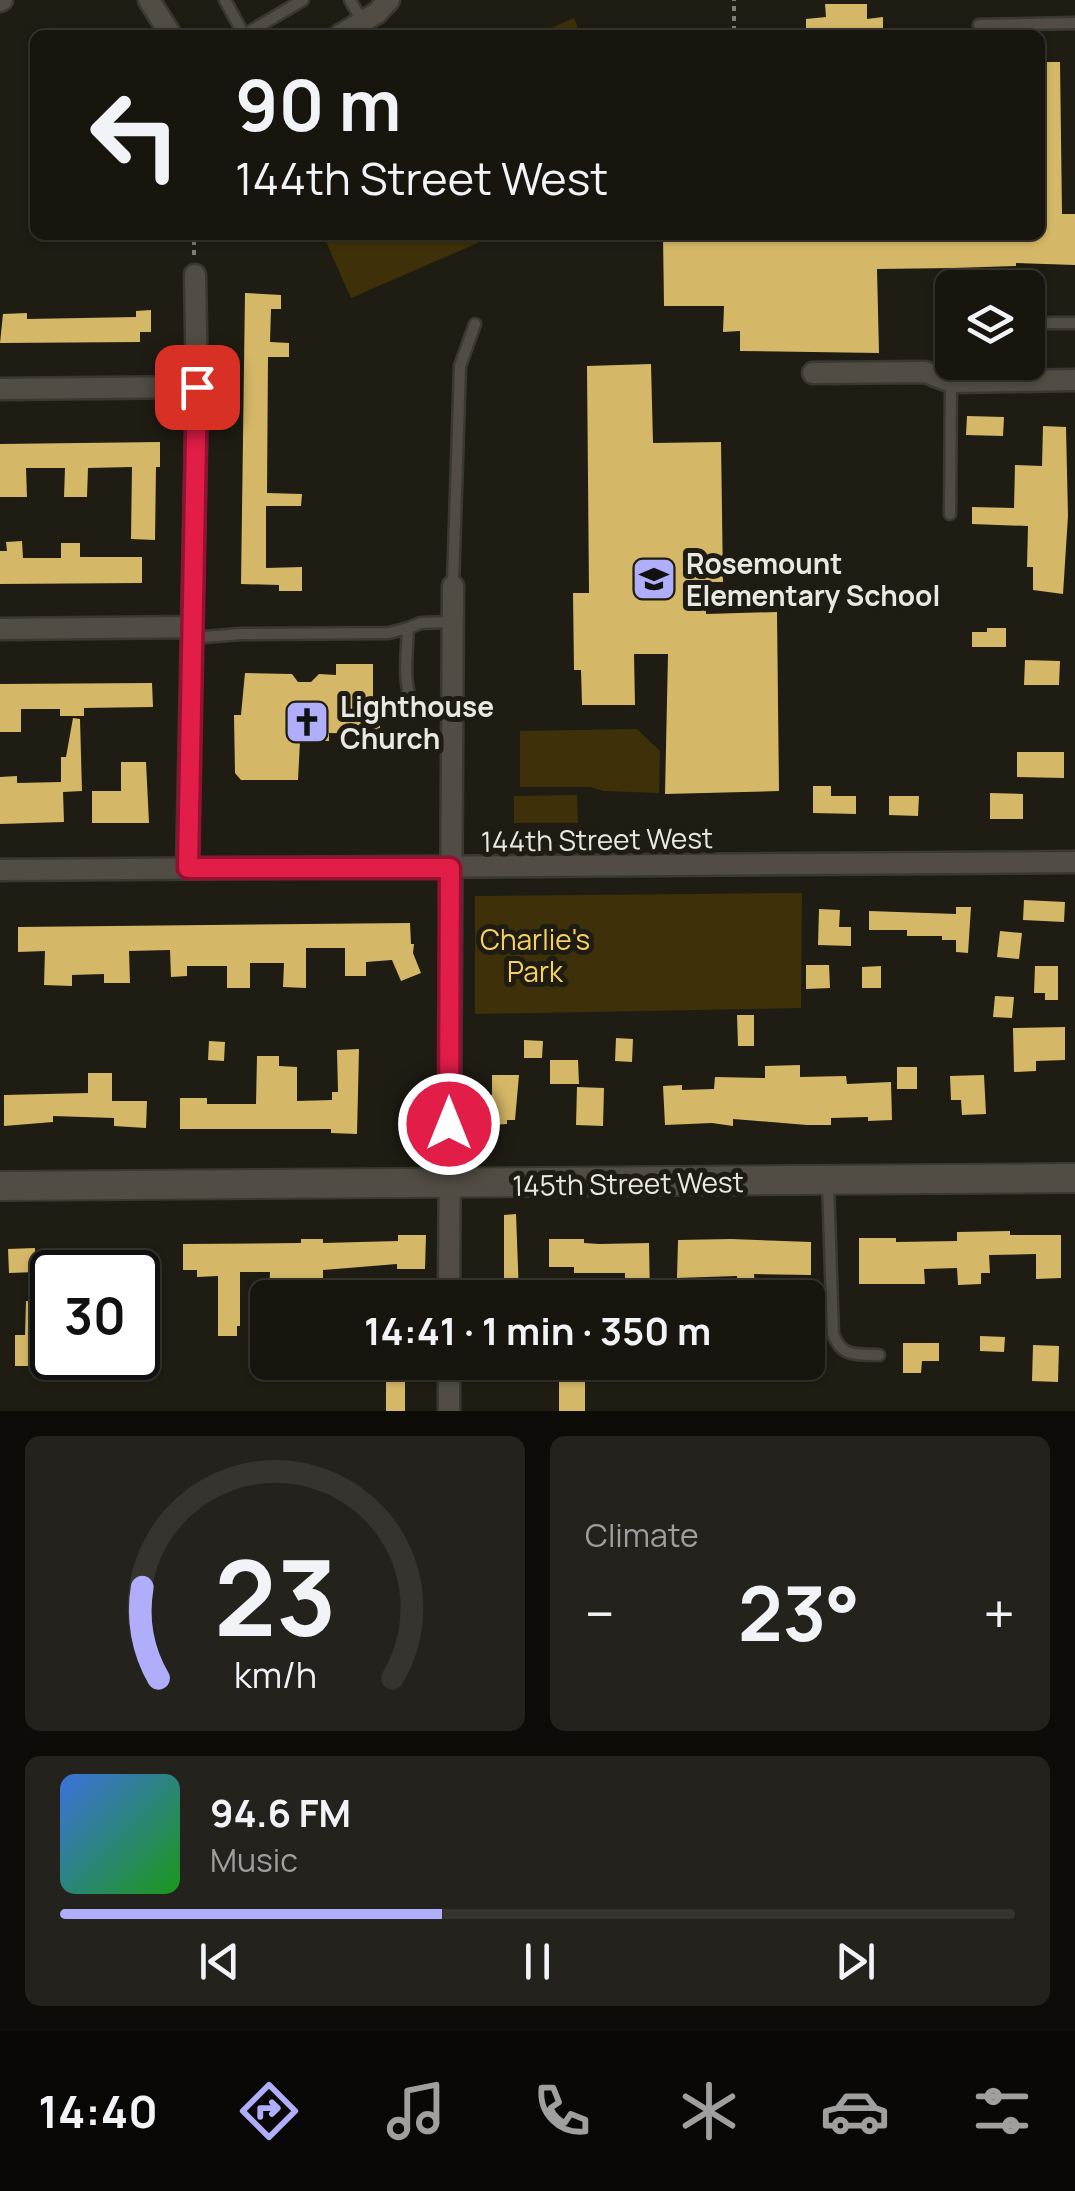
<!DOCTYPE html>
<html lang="en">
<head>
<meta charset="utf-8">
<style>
  body { margin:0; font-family:Manrope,sans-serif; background:#24221c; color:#f1f3f6; height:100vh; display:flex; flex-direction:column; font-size:38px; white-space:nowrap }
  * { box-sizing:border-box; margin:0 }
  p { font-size:32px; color:#9e9f9e }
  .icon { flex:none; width:55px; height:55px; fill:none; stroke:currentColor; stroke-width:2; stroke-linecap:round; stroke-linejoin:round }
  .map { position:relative; height:1411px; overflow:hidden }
  .sheet { display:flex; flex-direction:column; gap:25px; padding:25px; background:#0d0c08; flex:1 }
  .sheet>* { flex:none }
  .banner { position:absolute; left:30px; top:30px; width:1015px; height:210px; border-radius:15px; box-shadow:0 2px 8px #0004,0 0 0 2px #36342e; background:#17150e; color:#f1f3f6; overflow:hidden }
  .buttons { position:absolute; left:935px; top:270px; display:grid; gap:20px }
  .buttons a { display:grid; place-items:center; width:110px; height:110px; border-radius:15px; background:#17150e; box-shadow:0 2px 8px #0004,0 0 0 2px #36342e; font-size:50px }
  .speed { position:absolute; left:30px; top:1250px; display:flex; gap:20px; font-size:50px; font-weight:700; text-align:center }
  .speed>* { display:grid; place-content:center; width:130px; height:130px; border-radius:50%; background:#17150e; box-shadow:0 2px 8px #0004,0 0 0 2px #36342e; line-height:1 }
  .speed .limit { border:5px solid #111; border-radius:15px; background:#fff; color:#111 }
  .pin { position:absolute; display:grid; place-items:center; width:85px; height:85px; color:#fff; margin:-42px; border-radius:20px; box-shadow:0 5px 15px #0006 }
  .me { position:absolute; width:110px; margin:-55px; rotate:0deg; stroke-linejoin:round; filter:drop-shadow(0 0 8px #0008) }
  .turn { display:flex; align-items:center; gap:35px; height:210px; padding:0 40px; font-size:45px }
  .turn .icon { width:130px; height:130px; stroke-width:2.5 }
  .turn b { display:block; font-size:70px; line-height:85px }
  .big { font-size:75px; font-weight:700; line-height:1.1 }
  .sheet .tile { flex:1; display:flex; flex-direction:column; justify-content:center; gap:15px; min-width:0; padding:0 35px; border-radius:15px; background:#24221c }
  .sheet .dial { align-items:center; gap:0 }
  .dial svg { height:260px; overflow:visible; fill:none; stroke:#36342e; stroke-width:7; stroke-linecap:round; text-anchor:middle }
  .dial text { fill:#f1f3f6; stroke:none }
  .song { display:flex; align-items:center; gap:30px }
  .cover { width:120px; height:120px; border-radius:15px; background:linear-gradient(135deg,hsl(220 70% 55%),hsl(120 70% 35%)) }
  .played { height:10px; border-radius:5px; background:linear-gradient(90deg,#b0aefa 40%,#36342e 40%) }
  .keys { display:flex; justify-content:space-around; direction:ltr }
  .heat { display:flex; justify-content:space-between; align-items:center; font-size:55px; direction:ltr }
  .sheet .tiles { flex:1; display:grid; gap:25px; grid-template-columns:1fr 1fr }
  .tile:last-child { grid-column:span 2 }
  .trip { position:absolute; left:250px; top:1280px; width:575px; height:100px; border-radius:15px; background:#17150e; box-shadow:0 2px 8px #0004,0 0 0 2px #36342e; font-weight:700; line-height:100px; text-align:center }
  .dock { display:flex; height:160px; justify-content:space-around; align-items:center; background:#090806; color:#9e9f9e }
  .dock .icon { width:70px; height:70px }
  .dock .selected { color:#b0aefa }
  .dock b { font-size:45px; color:#f1f3f6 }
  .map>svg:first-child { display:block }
  .green { fill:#3e3109 }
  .building { fill:#d5b867 }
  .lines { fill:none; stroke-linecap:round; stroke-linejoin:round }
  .service-casing { stroke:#3a3833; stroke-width:15 }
  .minor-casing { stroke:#3a3833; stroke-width:25 }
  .tertiary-casing { stroke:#3a3833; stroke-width:32 }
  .path { stroke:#817e76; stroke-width:4; stroke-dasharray:5 5; stroke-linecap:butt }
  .service { stroke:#514d44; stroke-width:10 }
  .minor { stroke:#514d44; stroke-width:20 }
  .tertiary { stroke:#514d44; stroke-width:28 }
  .route-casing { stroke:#92132f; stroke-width:25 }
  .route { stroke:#e11d48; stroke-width:18 }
  .labels { text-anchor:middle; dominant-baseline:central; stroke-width:10; stroke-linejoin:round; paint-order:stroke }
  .poi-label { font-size:28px; font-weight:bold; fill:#eae8e2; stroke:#1f1c13; text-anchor:start }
  .street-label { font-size:28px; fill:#eae8e2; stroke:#1f1c13 }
  .park-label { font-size:28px; fill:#f7d061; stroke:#1f1c13 }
</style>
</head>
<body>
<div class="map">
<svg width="1075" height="1411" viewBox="0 0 1075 1411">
  <rect width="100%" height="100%" fill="#1f1c13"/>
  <path class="green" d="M574,18l7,17h-46z
    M323,235h173l-145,63z
    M637,729l23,22 -1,42 -55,-2 -14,-4h-70v-56z
    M577,795l1,28h-64v-27z
    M802,893l-1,115 -326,6v-118z"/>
  <path class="building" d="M825,4h42v15l16,-2v18h-77v-16l20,-2z
    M1040,62h20l2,152h13v51l-59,-2v3l-62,2 -77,1 2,84 -139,-2v-20l-17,1 1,-26h-60l-1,-71h377z
    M245,293l36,2v14h-10l-1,33 19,1v14h-21l-1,136 35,1 -1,12h-35v62l36,-1v24h-23v-6l-38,-1z
    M151,310v22h-11v10l-140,1 3,-29 24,-1v6l109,-2v-6z
    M651,364l2,79 68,-1 2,140h-17v32l71,-2 2,179 -114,3 3,-140h-34l1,51h-53l-1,-35h-7l-1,-77h16l-2,-227z
    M967,416l37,1 -1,19 -37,-1z
    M1043,426l23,1 2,89 -5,78 -30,-4v-23h-6l1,-41 -56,-2v-17l42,1 1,-43 27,1z
    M160,442v25h-4l-1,73 -24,-1 1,-72 -44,1 -1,29h-23l1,-29h-39l1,29h-27v-53z
    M22,541l1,17h38v-15h19v14h62v26l-142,1v-33h7l-1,-9z
    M987,628h19v19h-34v-15h15z
    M1025,660l35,1 -1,24h-35z
    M336,664h37v33h7v33l-8,-1v5l-43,-1v8h-29l-2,39h-57l-6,-7 -1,-58h7l4,-42 47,1 6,8h13l8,-8 17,1z
    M152,683l1,24 -69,1v8h-24v-7h-39v23h-21v-48z
    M73,718l7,1 2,72 -19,1 1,30 -64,2v-47l17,-1v7l44,-1v-25h5z
    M1017,752h47v26l-47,-1z
    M121,762h25l3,61h-57v-32h29z
    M813,786h18v10h25v18l-43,-1z
    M990,793l33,1v25h-33z
    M889,796h30l-1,20 -29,-1z
    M1024,900l41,2 -1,20 -41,-2z
    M956,907h15l-3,46 -12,-1v-12h-14v-4h-35v-6h-38v-19l87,3z
    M819,909l21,1 -1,17h12v19l-33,-1z
    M410,923l1,21h3l-1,9 8,20 -20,8 -9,-21 -26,2v14h-21v-28h-39v40l-23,-1 1,-24h-34v25h-23v-22h-40v10l-16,1 -1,-27 -41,1 1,32h-26v-9l-32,1v11l-28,-1 1,-34 -27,1v-25z
    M1000,931l22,2 -3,26 -22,-2z
    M806,965h23l1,23 -24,1z
    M881,966v22h-19v-21z
    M1035,966h23v34h-13v-7h-11z
    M995,996l19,1 -2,21 -19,-1z
    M737,1015h17v31h-16z
    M1065,1027v33l-29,1v10l-22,1 -1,-44z
    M616,1038l17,1 -1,23 -17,-1z
    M524,1040l19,1 -1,17h-18z
    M209,1041l16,1 -1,19 -16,-1z
    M359,1049l-2,85 -26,-1v-4h-151v-31h27v6h49l1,-48h22v10l18,1v34l35,-1v-8h6l-1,-42z
    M550,1060h28l1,24h-29z
    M800,1065v12l46,-1 1,8 44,-2 1,38 -24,1v-4l-37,1v7h-24l-74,-6v7l-21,-3 -47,2 -2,-39 19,-1v5l32,-1 1,-12 50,1v-12z
    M897,1067h20v22h-20z
    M88,1073h24v28h35l-1,27 -32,-2v-8l-61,-2v6l-49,4v-31l84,-2z
    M492,1075h27l-4,45h-8v4l-16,1 -3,-10h-9l-1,-20h14z
    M984,1075l2,39 -24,1 -1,-15h-10l-1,-24z
    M577,1087l27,1 -1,38 -27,-1z
    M516,1214l3,81h-15v-80z
    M1010,1231v4h51v43l-25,1v-25l-47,1 1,18h-9v11l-23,1 -1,-17 -33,1 1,15h-66v-46h37v4l61,-1v-9z
    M398,1235h28l-1,34h-28v-5l-74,6v28h-54l1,-26h-30v54h-3v10h-19v-60l-21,1v-7h-14v-26l118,-1v-4h22v4l75,-2z
    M549,1239h35v4l15,1 50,-1 1,55h-25v-25h-51v-6h-25z
    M731,1239l80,3v33l-57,-1 1,14h-17l-1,-12 -60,2 1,-38z
    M35,1248l1,24 -27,1 -1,-24z
    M77,1248l54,1 1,23h-54z
    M26,1301l25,1 -1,25h-8l1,39h-28v-31h10z
    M980,1336l25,1 -1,15 -24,-1z
    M903,1343h36v18h-17l-1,12h-18z
    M1033,1345l26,1 -1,36 -26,-1z
    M508,1362h34v17l-33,1z
    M779,1362h27l1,19 -28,1z
    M559,1376h26v35h-26z
    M386,1380h19v31h-19z"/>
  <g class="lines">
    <defs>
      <path id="service" d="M225,0l19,35
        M350,0l12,21
        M979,25l96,-2
        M244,35l59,-35
        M1028,323h47
        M950,514l1,-132
        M453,585l7,-219 15,-42
        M192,638l49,-4 148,-1 19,-5
        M452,713l-35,-2c-16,-20 -10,-57 -9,-83l13,-5 31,-1
        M828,1182l5,152c9,24 23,20 46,21"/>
      <path id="minor" d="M149,0l22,35
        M0,1l2,-1
        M340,35l37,-22 12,-13
        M813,373l112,-1 26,10 124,-2
        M0,389l197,-2
        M0,629l192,-2
        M187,868l10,-481 -2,-112
        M0,870l1075,-8
        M449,1298l4,-712
        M449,1411v-49"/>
      <path id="tertiary" d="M0,1186l1075,-8"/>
    </defs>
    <use href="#service" class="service-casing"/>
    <use href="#minor" class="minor-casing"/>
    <use href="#tertiary" class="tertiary-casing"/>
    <path class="path" d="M717,35v-4l17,-1v-30
      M194,255v-20"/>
    <use href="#service" class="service"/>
    <use href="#minor" class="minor"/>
    <use href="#tertiary" class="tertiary"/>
  </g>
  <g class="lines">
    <defs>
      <path id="route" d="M197,387l-9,481h262l-1,256"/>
    </defs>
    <use href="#route" class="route-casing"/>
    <use href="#route" class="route"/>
  </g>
  <defs>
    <symbol id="school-square" viewBox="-11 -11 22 22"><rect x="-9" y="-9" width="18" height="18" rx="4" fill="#b0aefa" stroke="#1f1c13"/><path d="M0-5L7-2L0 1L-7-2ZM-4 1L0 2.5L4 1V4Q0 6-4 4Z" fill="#111"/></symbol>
    <symbol id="church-square" viewBox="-11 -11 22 22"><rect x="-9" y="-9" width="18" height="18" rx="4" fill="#b0aefa" stroke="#1f1c13"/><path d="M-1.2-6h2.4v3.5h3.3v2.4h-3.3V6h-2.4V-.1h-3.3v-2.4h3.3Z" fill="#111"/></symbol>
  </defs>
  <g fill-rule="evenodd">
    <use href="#school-square" x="629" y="554" width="50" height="50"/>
    <use href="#church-square" x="282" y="697" width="50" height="50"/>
  </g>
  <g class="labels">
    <g class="poi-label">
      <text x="686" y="563">Rosemount<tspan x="686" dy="32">Elementary School</tspan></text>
      <text x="340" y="706">Lighthouse<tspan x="340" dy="32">Church</tspan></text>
    </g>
    <g class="street-label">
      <text transform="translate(597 839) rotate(-1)">144th Street West</text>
      <text transform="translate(628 1183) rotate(-1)">145th Street West</text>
    </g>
    <g class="park-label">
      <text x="535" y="939">Charlie's<tspan x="535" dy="32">Park</tspan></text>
    </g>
  </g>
</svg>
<div class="buttons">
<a><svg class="icon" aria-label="layers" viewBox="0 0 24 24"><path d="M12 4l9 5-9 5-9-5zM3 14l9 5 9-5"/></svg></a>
</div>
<div class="speed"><div class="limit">30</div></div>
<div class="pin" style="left:197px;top:387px;background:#d93025"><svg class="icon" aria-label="arrive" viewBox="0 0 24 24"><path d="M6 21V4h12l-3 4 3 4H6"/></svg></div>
<svg class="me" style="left:449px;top:1124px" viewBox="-20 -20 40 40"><circle r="17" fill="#e11d48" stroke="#fff" stroke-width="3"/><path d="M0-11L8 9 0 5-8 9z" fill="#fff"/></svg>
<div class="trip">14:41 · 1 min · 350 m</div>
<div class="banner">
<div class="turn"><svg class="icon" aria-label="left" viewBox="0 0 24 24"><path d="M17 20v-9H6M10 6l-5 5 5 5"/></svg><div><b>90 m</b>144th Street West</div></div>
</div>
</div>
<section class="sheet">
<div class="tiles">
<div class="tile dial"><svg viewBox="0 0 100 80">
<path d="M14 69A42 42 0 1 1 86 69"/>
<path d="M14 69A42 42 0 0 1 9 41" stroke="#b0aefa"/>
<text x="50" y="56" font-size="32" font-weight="700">23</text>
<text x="50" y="72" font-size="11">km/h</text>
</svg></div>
<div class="tile"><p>Climate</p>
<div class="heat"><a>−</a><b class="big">23°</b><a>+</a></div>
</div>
<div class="tile">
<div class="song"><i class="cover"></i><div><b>94.6 FM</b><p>Music</p></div></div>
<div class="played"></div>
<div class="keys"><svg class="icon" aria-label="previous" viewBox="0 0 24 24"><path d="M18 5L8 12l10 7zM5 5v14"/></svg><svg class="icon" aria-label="pause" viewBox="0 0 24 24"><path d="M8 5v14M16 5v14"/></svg><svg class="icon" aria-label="next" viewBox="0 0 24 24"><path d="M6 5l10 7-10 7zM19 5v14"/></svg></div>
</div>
</div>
</section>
<nav class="dock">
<b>14:40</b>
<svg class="icon selected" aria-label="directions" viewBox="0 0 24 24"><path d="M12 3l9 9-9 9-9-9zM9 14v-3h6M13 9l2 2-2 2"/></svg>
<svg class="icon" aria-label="music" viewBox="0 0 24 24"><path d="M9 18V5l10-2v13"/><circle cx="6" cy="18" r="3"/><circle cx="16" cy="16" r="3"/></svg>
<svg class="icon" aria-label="phone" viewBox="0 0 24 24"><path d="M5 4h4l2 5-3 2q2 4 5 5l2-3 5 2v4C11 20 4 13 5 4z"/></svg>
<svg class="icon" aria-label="climate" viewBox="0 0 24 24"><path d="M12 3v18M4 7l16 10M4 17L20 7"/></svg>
<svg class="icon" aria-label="car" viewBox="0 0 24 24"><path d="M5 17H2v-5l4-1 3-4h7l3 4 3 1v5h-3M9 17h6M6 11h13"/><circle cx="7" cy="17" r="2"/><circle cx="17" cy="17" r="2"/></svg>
<svg class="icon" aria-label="filters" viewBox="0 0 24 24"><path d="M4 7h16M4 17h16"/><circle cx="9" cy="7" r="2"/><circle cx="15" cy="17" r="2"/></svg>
</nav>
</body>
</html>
